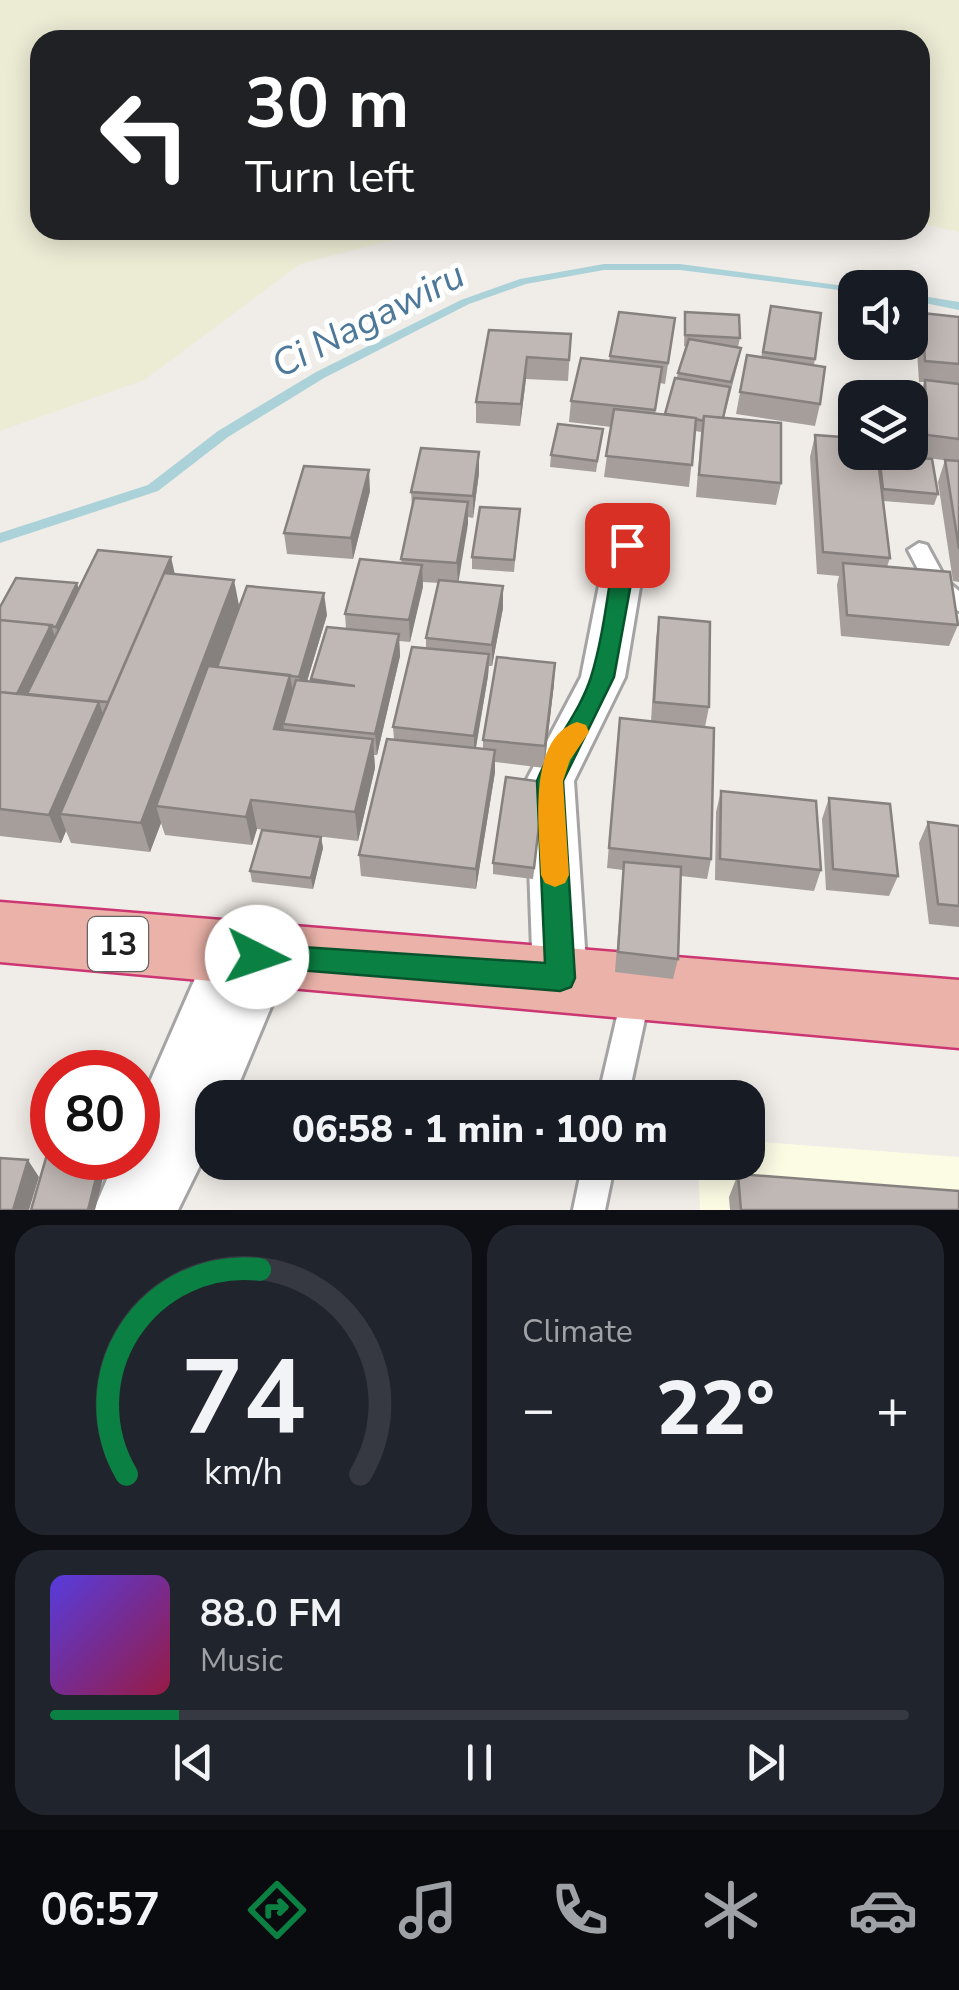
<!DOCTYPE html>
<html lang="en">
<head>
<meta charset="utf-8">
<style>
  body { margin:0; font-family:"Nunito Sans",sans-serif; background:#20242c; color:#f1f3f6; height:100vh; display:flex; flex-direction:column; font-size:38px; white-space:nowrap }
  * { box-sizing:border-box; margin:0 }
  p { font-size:32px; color:#9ea1a6 }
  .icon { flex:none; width:55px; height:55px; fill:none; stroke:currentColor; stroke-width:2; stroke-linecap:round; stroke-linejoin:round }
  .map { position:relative; height:1210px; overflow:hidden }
  .sheet { display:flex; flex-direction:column; gap:15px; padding:15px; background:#0d0f14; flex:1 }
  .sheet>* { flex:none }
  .hud { position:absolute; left:30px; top:30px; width:900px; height:210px; border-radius:30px; box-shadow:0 5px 25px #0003; background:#202124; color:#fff; overflow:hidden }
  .buttons { position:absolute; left:838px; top:270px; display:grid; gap:20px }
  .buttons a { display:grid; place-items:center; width:90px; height:90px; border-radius:20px; background:#171b24; box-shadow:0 5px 25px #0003; font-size:50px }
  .speed { position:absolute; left:30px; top:1050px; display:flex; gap:20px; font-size:50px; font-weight:700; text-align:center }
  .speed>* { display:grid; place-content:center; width:130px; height:130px; border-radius:50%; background:#171b24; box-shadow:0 5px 25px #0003; line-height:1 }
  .speed .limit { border:15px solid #d22; background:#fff; color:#111 }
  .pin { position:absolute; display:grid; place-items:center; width:85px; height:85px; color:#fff; margin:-42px; border-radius:20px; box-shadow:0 5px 15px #0006 }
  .me { position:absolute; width:110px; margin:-55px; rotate:94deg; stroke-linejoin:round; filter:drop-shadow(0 0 8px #0008) }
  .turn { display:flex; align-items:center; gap:35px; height:210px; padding:0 50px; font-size:45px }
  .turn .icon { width:130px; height:130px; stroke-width:2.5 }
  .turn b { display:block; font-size:70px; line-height:85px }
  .big { font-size:75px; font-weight:800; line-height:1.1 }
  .sheet .card { flex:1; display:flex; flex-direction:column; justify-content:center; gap:15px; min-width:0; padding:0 35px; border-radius:30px; background:#20242c }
  .sheet .dial { align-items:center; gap:0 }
  .dial svg { height:260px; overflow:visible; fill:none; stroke:#363941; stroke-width:7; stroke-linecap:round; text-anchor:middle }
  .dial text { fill:#f1f3f6; stroke:none }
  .song { display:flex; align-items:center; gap:30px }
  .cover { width:120px; height:120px; border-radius:15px; background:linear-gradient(135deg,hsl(250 70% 55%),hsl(340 70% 35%)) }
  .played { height:10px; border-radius:5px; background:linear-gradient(90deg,#0b8043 15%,#363941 15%) }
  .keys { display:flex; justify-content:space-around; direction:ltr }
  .heat { display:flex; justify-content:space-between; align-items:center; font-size:55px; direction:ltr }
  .sheet .tiles { flex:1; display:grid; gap:15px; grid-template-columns:1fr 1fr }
  .card:last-child { grid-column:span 2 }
  .trip { position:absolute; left:195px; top:1080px; width:570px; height:100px; border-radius:30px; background:#171b24; box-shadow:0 5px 25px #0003; font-weight:800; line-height:100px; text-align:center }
  .tab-bar { display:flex; height:160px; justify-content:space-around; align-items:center; background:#090b0e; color:#9ea1a6 }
  .tab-bar .icon { width:70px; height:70px }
  .tab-bar .selected { color:#0b8043 }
  .tab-bar b { font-size:45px; color:#f1f3f6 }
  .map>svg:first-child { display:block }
  .education { fill:#fcfbe4 }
  .farmland { fill:#ececd5 }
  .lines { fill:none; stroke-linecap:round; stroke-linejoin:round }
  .stream { fill:#acd2d9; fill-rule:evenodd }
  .service-casing { stroke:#a4a4a4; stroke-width:6 }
  .minor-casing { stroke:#a4a4a4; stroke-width:6 }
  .tertiary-casing { stroke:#a4a4a4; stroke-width:6 }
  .trunk-casing { stroke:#cc3672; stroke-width:5 }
  .service { fill:#fff; fill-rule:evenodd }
  .minor { fill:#fff; fill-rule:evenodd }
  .tertiary { fill:#fff; fill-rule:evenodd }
  .trunk { fill:#eab2a8; fill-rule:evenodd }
  .wall { fill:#a59e9b }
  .shaded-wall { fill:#86817e }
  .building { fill:#c0b8b4; stroke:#86817e; stroke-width:2.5 }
  .route { fill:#0b8043; stroke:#07532c; stroke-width:2.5 }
  .slow { fill:#f59e0b }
  .labels { text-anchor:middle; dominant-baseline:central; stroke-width:10; stroke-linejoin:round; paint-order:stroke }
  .shield { fill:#fff; stroke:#636363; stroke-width:2.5 }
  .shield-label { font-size:32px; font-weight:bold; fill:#202020 }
  .water-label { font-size:38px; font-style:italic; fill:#4d7899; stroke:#fff }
</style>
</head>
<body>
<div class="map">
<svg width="959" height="1210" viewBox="0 0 959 1210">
  <rect width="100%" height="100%" fill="#f0ece7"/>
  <path class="education" d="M748,1141l211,16v53h-259l-2,-47 50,-1z"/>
  <path class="farmland" d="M0,0h959v232l-39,-9v-183h-880v190h390l-130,34 -156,116 -144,51z"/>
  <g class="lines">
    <path class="stream" d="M604,264h76l180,24h-5v4l-175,-22h-76l-78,14 -57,20 -145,74 -96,59 -70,54 -158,52v-10l148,-48 70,-54 98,-59 145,-72 59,-21z
      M910,294l49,8v8l-49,-10z"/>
    <defs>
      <path id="service" d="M919,543l8,2 19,35 13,11v20c-27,-9 -38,-37 -51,-61z
        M277,946l10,4 4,9 -58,139h-21v43l-34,69h-33l57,-112 65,-148z
        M637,978l10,4 4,9 -23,107h-30l25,-107 4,-9z
        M583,1162h32l-10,48h-32z"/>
      <path id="minor" d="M627,531l14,4 6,10 -22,132 -51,104 13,197 -8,18 -19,7 -19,-7 -8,-18 -7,-197 55,-104 26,-132 6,-10z"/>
      <path id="tertiary" d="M237,926l23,9 10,21 -100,254h-76l22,-52h22v-49l76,-174z"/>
      <path id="trunk" d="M0,902l959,78v68l-959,-86z"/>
    </defs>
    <use href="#service" class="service-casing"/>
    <use href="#minor" class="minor-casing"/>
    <use href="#tertiary" class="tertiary-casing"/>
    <use href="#trunk" class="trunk-casing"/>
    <use href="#service" class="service"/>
    <use href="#minor" class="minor"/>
    <use href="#tertiary" class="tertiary"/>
    <use href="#trunk" class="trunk"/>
  </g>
  <path class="wall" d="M771,306l50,7 -7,52 6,39 -5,22 -79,-12 11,-59 14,3z
    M685,312l55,26 -2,9 3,1 -2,11 -15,59 57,65 -5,22 -80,-8 5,-65 -6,-1 -6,56 -85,-10 7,-50 -42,-5 2,-21 38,-40 1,-5 65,-38 -10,66 -5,-1 -5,31 9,1 23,-68 -3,-1z
    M922,313l37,4v265l-6,-1 -15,-99 7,-22 5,1 -29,-4 -3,-56 6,-19h-5l-3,-47z
    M489,330l82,4 -3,47 -42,-2 -6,47 -44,-3v-21z
    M603,429l-7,43 -46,-5 1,-12z
    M815,435l63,24 60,35 -4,11 -51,-4 7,57 -3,9 71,58 -9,21 -108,-10 -4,-51 2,-9 -22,-2 -7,-117z
    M479,473l-6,45 -5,-1 -10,65 45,4v22l-11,58h-3l-1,10 -12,72 7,1v-9l71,-56 -10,84 -49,-6v10l-19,117 -115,-13 -2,-21 35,-115 -1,-13 33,-79v-10l13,-55 -16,-1 -13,60 -11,-1 1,15 -23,99h-3l1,13 -17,73 -101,-12 -5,16 -87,-10 -4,-12 -11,29 -79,-9 -5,-12 -5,12 -61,-7v-229l79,-19 96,-14 64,34 88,7 -20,66 4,1v-3l35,-50 -1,-15 56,-51 11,-57 -1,-14z
    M370,491l-17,68 -66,-5 -3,-21z
    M520,509l-6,63 -42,-3v-12z
    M659,617l50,90 -4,20 6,132 -4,20 -26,-3 -3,83 -5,20 -58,-7 8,-102 -16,-2 13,-150 31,3 5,-82z
    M721,791l100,79 -7,21 -99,-11 1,-68z
    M544,793l-11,86 -40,-5v-11z
    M829,798l69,78 -9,20 -63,-6 -4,-71z
    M928,822l31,4v101l-30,-3 -10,-81z
    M321,837l2,11 -10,41 -61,-7 -2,-11z
    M738,1174l221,36h-229l-1,-13z"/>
  <path class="shaded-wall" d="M527,357l-1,22 -6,47 1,-22z
    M479,452v21l-6,45v-22z
    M369,470l1,21 -17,68 -2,-21z
    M468,502v22l-10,61 -1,-22z
    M171,557l5,22 -68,123z
    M422,565l1,22 -13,55 -1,-22z
    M234,580l6,30 -22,58 -62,138 5,17 -11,29 -9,-29z
    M77,583l4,12 -21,43 -4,-11z
    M503,586v22l-11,58v-21z
    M324,593l3,22 -25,83 -3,-21z
    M51,625l7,22 -27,57 -16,-8z
    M399,634l1,22 -23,99 -2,-21z
    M489,654l-1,22 -14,82v-22z
    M555,663l-1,21 -10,84 1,-22z
    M290,675l5,30 -12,19 2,13 -11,-8z
    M99,702l10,30 -49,82 6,17 -5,12 -12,-28z
    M373,739l2,29 -17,73 -3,-29z
    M495,750v22l-19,117v-20z
    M251,800l6,29 -5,16 -6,-28z
    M321,837l2,11 -10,41 -2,-11z
    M101,1158h7l-13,52h-7z
    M28,1160l11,17 -10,33h-16z"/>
  <path class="building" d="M771,306l50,7 -6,46 -52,-7z
    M619,312l56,6 -7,45 -58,-7z
    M685,312l54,3 1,23 -55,-3z
    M922,313l37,4v47l-34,-3z
    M489,330l82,4 -2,26 -42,-3 -6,47 -45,-2z
    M689,339l52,9 -10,34 -53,-9z
    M747,355l78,12 -5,37 -80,-12z
    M581,358l81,9 -7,43 -84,-9z
    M675,378l55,9 -7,31 -19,-2 -1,5 -7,-2v-1l-31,-4z
    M925,380l34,4v55l-32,-4z
    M614,409l82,9 -4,47 -86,-9z
    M704,416l77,7v60l-82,-8z
    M558,424l45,5 -6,32 -46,-6z
    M815,435l40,3v14h22l13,106 -67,-6z
    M421,448l58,4 -6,44 -62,-4z
    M879,455l53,4 6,35 -55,-5z
    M945,460l14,1v88z
    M304,466l65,4 -18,68 -67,-5z
    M414,498l54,4 -11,61 -56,-4z
    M480,507l40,2 -6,51 -42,-3z
    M98,550l73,7 -63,145 -81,-8z
    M360,559l62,6 -13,55 -64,-6z
    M843,563l107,9 8,53 -111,-10z
    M164,573l70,7 -93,243 -81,-9z
    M16,578l61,5 -21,44 -6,-1 1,-1 -51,-5v-13z
    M439,580l64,6 -11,59 -66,-7z
    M247,586l77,7 -25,84 -82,-10z
    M659,617l51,5 -1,85 -55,-5z
    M0,620l51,5 -34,69 -17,-2z
    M327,627l72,7 -24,100 -92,-10 13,-44 59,6 -44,-7z
    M412,647l77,7 -15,82 -81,-9z
    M497,657l58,6 -10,83 -62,-6z
    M208,666l82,9 -16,54 99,10 -18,73 -104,-12 -5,17 -90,-11z
    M0,692l99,10 -50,113 -49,-6z
    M620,718l94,10 -3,131 -102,-11z
    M387,739l108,11 -19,119 -117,-14z
    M506,777l38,5 -10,86 -41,-5z
    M721,791l95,10 5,69 -101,-11z
    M829,798l61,6 8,72 -65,-7z
    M928,822l31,4v80l-21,-2z
    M262,830l59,7 -10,41 -61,-7z
    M624,862l57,5 -3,92 -60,-7z
    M50,1144l2,1v13h49l-13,52h-57z
    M0,1158l28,2 -15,50h-13z
    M738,1174l221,17v19h-218z"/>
  <path class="route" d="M627,538l11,7 -24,132 -51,104 12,197 -4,9 -11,4 -313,-25 -5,-9 5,-9 10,-4 288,19 -8,-182c14,-37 42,-66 54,-104 13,-42 17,-89 25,-132z"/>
  <path class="slow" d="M577,722l9,3 3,7 -19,28 -7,21 6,94 -4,8 -10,4 -10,-4 -4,-8c-1,-41 -16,-136 36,-153z"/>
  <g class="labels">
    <rect class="shield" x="88" y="917" width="60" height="54" rx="8"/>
    <g class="shield-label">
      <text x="118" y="944">13</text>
    </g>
    <g class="water-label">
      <text transform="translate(368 320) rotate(-27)">Ci Nagawiru</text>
    </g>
  </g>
</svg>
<div class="buttons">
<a><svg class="icon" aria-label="sound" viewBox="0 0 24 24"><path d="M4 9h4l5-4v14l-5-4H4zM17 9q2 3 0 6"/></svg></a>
<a><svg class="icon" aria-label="layers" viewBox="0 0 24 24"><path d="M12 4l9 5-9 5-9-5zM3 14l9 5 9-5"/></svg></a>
</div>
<div class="speed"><div class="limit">80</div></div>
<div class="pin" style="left:627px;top:545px;background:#d93025"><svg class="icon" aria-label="arrive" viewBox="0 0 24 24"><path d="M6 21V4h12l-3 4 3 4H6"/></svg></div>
<svg class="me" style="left:257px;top:957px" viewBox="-20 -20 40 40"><circle r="19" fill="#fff"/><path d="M0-13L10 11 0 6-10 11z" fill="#0b8043"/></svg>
<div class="trip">06:58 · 1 min · 100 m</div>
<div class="hud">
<div class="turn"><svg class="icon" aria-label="left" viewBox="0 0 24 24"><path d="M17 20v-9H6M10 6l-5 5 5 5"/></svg><div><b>30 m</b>Turn left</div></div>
</div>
</div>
<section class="sheet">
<div class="tiles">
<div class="card dial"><svg viewBox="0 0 100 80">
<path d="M14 69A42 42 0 1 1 86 69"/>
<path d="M14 69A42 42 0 0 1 55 6" stroke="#0b8043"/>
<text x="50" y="56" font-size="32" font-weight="700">74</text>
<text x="50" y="72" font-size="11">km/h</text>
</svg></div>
<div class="card"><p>Climate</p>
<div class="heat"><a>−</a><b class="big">22°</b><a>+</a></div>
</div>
<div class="card">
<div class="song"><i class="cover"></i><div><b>88.0 FM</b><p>Music</p></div></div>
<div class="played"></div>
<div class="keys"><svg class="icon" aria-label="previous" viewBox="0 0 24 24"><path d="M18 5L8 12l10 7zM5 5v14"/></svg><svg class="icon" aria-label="pause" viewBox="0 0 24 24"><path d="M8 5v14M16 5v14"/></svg><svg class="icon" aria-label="next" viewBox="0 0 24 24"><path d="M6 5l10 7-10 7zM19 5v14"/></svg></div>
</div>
</div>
</section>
<nav class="tab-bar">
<b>06:57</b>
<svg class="icon selected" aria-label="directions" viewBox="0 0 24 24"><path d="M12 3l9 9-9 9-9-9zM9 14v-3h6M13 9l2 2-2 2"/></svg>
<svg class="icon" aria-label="music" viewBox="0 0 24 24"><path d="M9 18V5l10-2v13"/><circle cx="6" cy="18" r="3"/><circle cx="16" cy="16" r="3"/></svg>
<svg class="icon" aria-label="phone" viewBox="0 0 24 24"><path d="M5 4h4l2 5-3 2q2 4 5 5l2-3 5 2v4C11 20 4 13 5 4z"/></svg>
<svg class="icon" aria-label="climate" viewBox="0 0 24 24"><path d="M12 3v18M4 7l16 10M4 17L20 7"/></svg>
<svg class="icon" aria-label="car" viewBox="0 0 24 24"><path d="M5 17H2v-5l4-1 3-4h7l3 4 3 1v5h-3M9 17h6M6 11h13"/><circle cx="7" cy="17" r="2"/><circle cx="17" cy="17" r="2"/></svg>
</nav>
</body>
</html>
